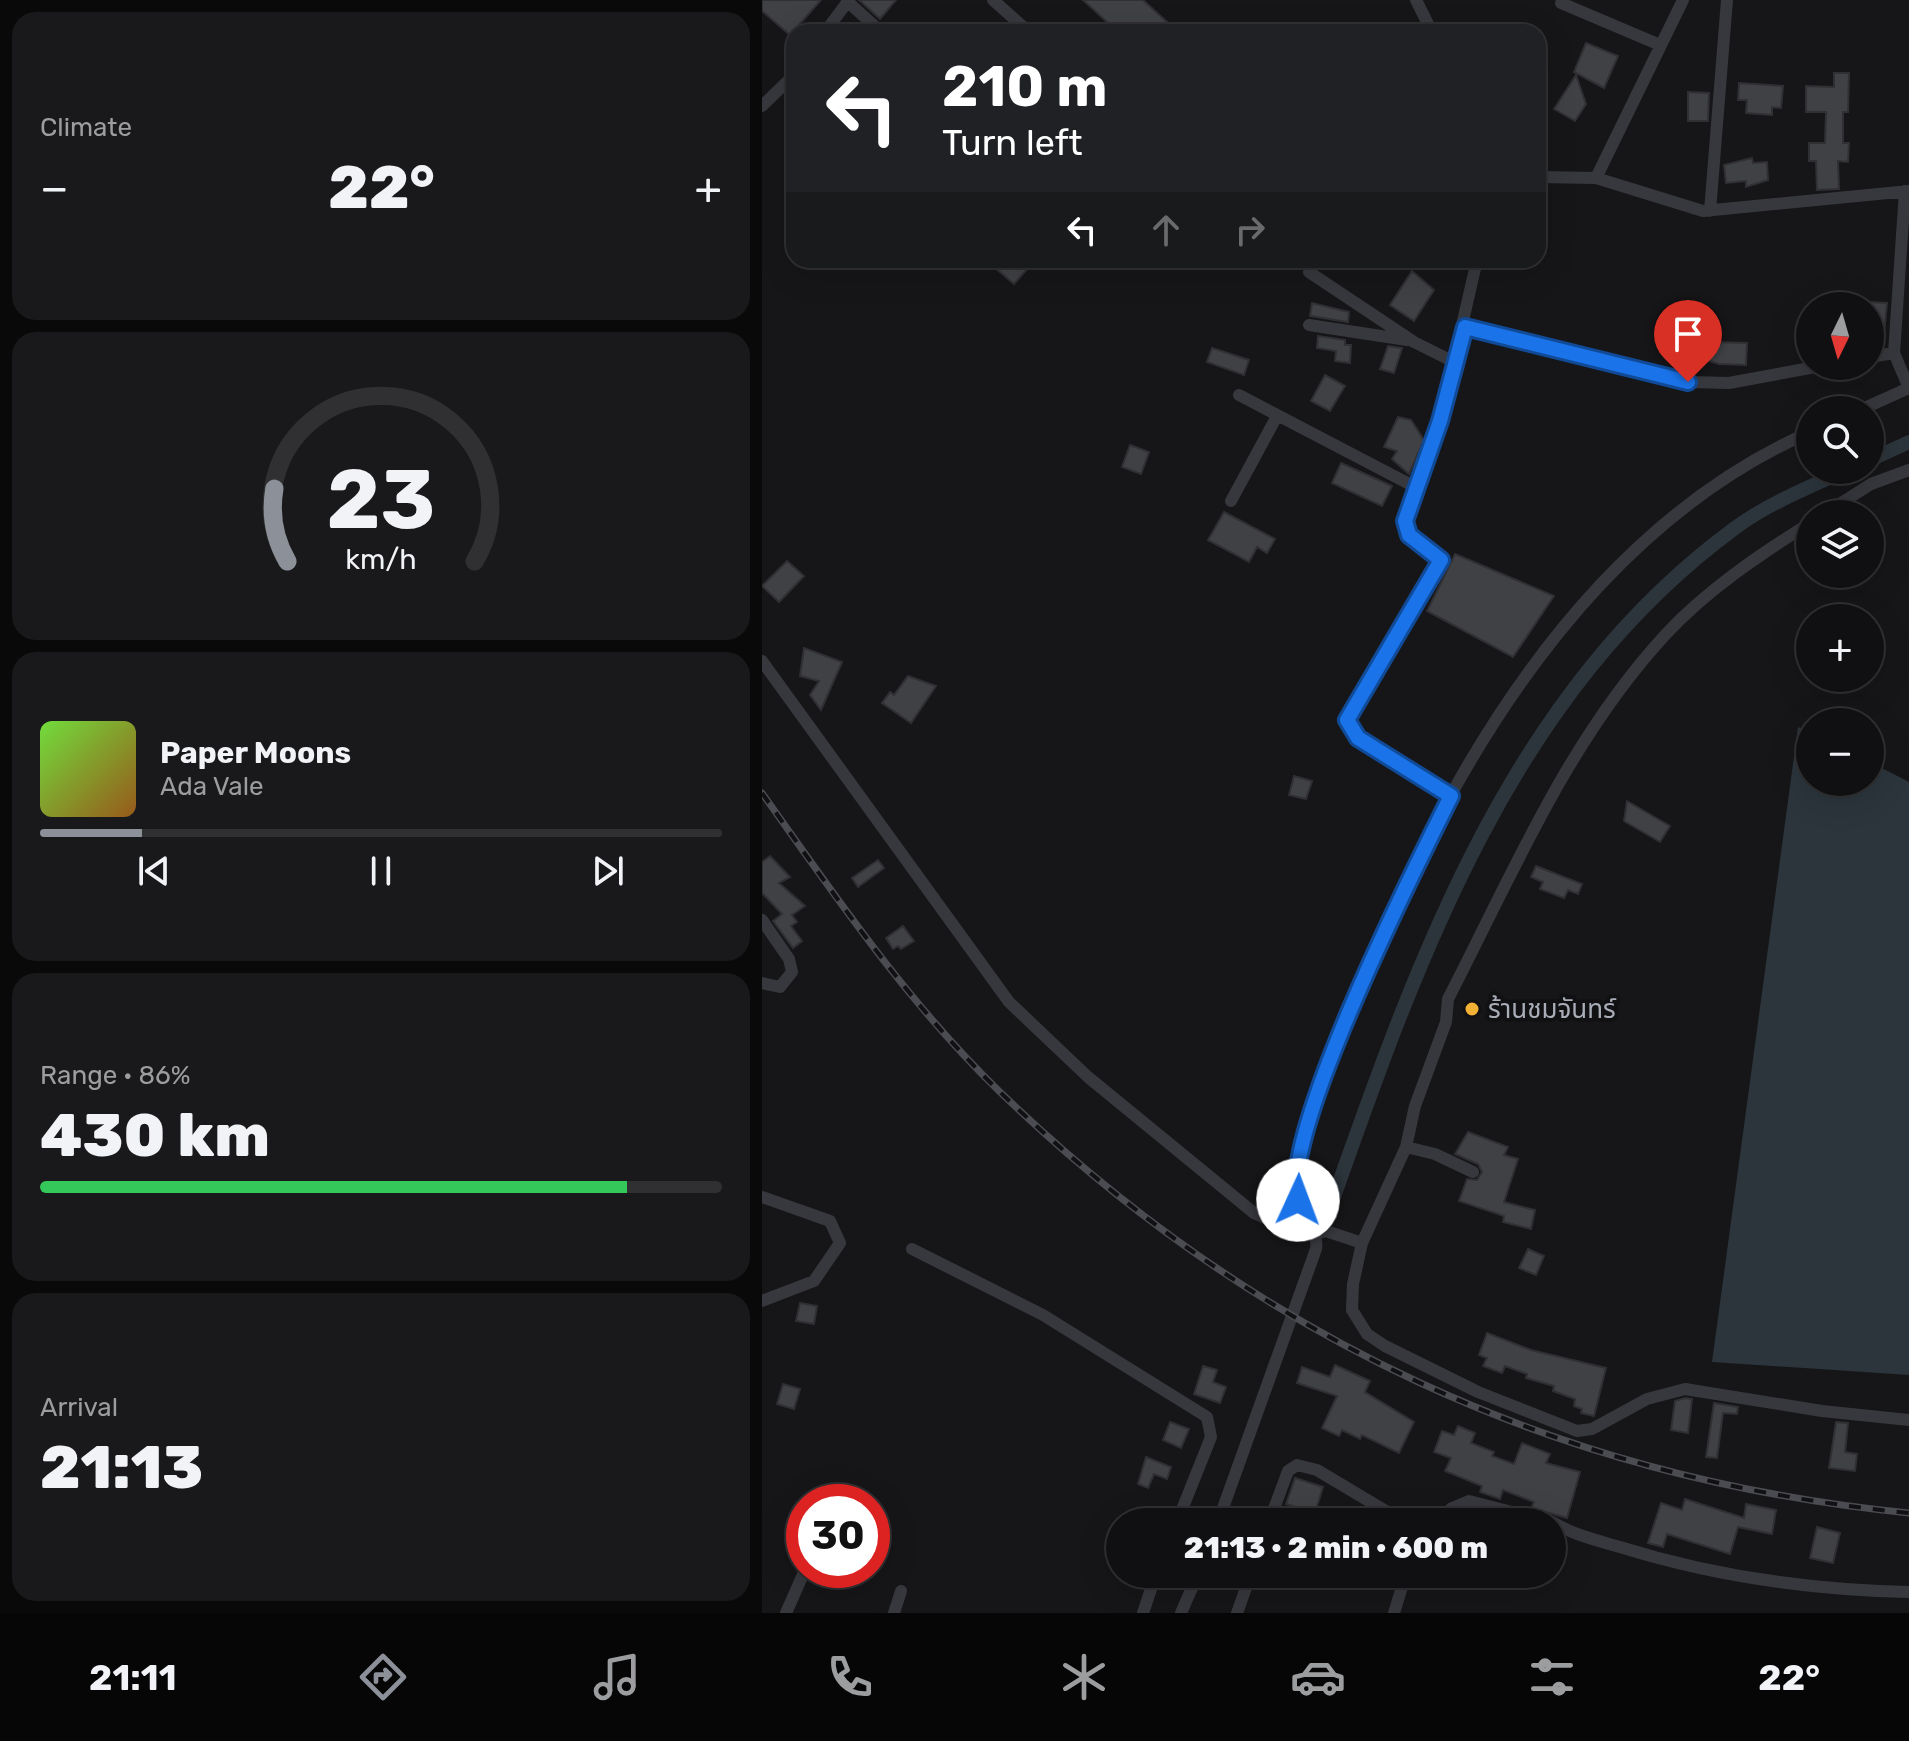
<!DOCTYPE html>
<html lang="en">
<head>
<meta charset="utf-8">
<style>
  body { margin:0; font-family:Rubik,"Noto Sans Thai",sans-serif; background:#19191b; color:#f1f3f6; height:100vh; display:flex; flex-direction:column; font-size:30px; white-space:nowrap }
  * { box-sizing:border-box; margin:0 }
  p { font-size:26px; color:#9c9d9f }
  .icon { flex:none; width:44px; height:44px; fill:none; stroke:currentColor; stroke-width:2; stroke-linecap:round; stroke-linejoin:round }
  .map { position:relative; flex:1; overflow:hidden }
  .details { display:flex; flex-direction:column; gap:12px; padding:12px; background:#09090a; width:762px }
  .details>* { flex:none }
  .hud { position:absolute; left:24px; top:24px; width:760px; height:244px; border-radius:24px; box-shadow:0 8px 32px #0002,0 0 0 2px #303032; background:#202124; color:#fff; overflow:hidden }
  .needle { width:52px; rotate:185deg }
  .fabs { position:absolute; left:1034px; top:292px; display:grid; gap:16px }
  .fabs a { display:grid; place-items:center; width:88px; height:88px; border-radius:50%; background:#101012; box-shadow:0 8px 32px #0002,0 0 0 2px #303032; font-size:40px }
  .speed { position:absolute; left:24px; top:1484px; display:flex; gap:16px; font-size:40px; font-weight:700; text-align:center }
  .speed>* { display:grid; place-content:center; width:104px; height:104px; border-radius:50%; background:#101012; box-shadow:0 8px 32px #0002,0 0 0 2px #303032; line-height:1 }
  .speed .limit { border:12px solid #d22; background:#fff; color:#111 }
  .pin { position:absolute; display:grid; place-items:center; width:68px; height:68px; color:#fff; margin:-82px -34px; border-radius:50% 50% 50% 0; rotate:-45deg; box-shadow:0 0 8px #0007 }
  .pin .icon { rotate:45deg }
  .me { position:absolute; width:88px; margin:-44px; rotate:2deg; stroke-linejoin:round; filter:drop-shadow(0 0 6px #0008) }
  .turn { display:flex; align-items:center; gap:28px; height:168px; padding:0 24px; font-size:36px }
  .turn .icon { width:104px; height:104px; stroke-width:2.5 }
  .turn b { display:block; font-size:56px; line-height:68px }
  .lanes { display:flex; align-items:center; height:76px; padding:0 24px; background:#0003; justify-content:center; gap:40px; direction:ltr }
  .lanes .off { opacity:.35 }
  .big { font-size:60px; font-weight:800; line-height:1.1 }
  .details .tile { flex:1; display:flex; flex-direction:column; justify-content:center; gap:12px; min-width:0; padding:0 28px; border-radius:24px; background:#19191b }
  .details .dial { align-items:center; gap:0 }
  .dial svg { height:208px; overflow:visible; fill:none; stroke:#303032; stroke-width:7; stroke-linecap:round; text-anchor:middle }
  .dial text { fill:#f1f3f6; stroke:none }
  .song { display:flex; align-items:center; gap:24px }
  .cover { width:96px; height:96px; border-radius:12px; background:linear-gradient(135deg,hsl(100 70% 55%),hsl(30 70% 35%)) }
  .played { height:8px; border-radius:4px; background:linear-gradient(90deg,#8c9099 15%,#303032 15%) }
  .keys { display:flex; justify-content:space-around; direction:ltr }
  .heat { display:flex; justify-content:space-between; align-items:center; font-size:44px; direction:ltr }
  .charge { height:12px; border-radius:6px; background:linear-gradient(90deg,#34c759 86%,#303032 0) }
  .trip { position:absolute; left:344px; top:1508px; width:460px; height:80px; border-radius:40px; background:#101012; box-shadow:0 8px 32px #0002,0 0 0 2px #303032; font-weight:800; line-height:80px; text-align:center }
  .tabs { display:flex; height:128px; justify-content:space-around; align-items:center; background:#060607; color:#9c9d9f }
  .tabs .icon { width:56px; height:56px }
  .tabs .active { color:#8c9099 }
  .tabs b { font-size:36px; color:#f1f3f6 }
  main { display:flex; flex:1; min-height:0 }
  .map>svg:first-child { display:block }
  .water { fill:#2c353c }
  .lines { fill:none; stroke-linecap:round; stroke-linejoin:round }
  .canal { stroke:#2c353c; stroke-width:14 }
  .building { fill:#404145; stroke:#303034; stroke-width:2 }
  .minor { stroke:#37383d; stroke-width:12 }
  .rail-casing { stroke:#4a4c52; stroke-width:7 }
  .rail { stroke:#111113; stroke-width:4; stroke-dasharray:12; stroke-linecap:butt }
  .route-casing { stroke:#114b97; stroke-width:20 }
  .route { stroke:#1a73e8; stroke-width:14 }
  .poi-dot { fill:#f2b134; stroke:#111113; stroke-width:3 }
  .labels { text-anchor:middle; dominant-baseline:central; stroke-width:8; stroke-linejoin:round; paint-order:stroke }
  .poi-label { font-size:26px; fill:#a8adb8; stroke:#111113; text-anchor:start }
</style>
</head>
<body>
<main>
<section class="details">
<div class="tile"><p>Climate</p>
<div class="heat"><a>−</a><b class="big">22°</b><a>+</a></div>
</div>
<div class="tile dial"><svg viewBox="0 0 100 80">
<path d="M14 69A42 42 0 1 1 86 69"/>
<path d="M14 69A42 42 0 0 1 9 41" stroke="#8c9099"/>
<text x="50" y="56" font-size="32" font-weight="700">23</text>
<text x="50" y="72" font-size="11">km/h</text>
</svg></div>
<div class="tile">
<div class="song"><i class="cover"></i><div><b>Paper Moons</b><p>Ada Vale</p></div></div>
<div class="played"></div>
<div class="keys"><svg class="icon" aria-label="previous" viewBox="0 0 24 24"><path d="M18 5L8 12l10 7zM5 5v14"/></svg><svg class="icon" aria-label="pause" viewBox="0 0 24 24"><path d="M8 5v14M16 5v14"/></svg><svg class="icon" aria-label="next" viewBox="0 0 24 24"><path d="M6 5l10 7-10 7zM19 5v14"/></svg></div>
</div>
<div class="tile"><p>Range · 86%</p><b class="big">430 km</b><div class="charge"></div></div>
<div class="tile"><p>Arrival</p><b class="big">21:13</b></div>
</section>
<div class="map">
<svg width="1147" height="1613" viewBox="0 0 1147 1613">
  <rect width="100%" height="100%" fill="#161618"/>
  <path class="water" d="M1036,727l12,6v49h60v-20l39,20v593l-197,-13z"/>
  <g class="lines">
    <path class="canal" d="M1108,460l39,-18
      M566,1214c89,-253 181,-520 407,-686 34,-25 74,-41 112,-58"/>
  </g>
  <path class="building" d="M0,0h59l-31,35 -28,-24z
    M97,0h37l-16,19z
    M321,0h60l35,32h-80l9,-10z
    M824,43l32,13 -14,32 -30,-16z
    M1072,73h15l-1,39h-5v31h6l-1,19 -10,-1 1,28 -22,1 -1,-29h-7v-18h16l1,-31h-20v-26l28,1z
    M814,75l10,29 -11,17 -21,-12z
    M977,83l44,3 -2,22 -9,-1v8l-26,-2 1,-13h-9z
    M926,92l21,1 -1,28h-20z
    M990,158l1,5 14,-1 1,18 -22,7v-6l-20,2 -2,-18z
    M224,260h49l-21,24z
    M650,271l22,19 -20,31 -24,-16z
    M1108,302l17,1 -3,31 -14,-1z
    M550,303l37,9 -1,10 -38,-6z
    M916,322l23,5 -2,8 14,2 -1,5 35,1 -1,22 -27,-1 -24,-7 -2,9 -23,-4z
    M556,336l27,4v5h6l-1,18 -15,-2 1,-10 -19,-3z
    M626,346l14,2 -8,25 -14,-4z
    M450,348l37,12 -5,15 -37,-13z
    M563,375l20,11 -15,25 -19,-10z
    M636,417l13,3 13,20 -15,34 -17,-15 5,-8 -13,-4z
    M368,445l19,7 -8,22 -19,-7z
    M579,463l51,23 -10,20 -50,-23z
    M462,512l51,27 -8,14 -10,-6 -8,15 -41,-22z
    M693,554l99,42 -41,61 -86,-46z
    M25,561l17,15 -25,26 -17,-16z
    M42,648l38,14 -21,48 -11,-15 9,-14 -19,-5z
    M146,676l28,10 -25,37 -29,-20 8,-11 4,3z
    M532,776l18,5 -6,18 -17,-4z
    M865,801l43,25 -10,16 -36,-21z
    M8,856l20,21 -11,6 26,23 -13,9 5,7 -6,4 11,15 -9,7 -20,-27 9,-7 -20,-21v-31z
    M116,860l6,8 -26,19 -6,-9z
    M774,866l46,18 -4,10 -10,-4 -4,8 -24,-9 3,-7 -12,-5z
    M141,926l11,15 -13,8 -3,-3 -5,3 -7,-11z
    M706,1132l40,15 -4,8 14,4 -14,43 31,8 -4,19 -28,-7 1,-6 -45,-15 8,-22 10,1 5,-8 -4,-8 -23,-10z
    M766,1249l16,7 -8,19 -17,-7z
    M38,1303l17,3 -3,18 -18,-3z
    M725,1333l44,17 75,18 -12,48 -13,-3 1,-4 -8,-3 1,-7 -22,-8 1,-5 -28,-8 1,-4 -22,-8 -3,7 -19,-7 4,-8 -8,-3z
    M573,1365l35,16 -5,11 49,30 -15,31 -37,-18 -2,4 -18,-9 -3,6 -17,-8 15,-32 -40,-13 5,-16 28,10z
    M441,1366l14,4 -4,12 13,5 -6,16 -26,-9z
    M21,1384l17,5 -6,20 -17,-5z
    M923,1398l7,1 -4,34 -17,-3 4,-29z
    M952,1403l24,4 -1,7 -14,-1 -6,45 -11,-1z
    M408,1422l19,7 -8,19 -18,-8z
    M1074,1422l12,1 -3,29 12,2 -2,17 -26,-3z
    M696,1426l17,7 -4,10 23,9 -2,4 22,8 8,-21 28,11 -4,9 34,9 -13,46 -36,-10 3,-6 -31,-12 -3,9 -20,-7 2,-6 -37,-15 6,-13 -17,-6 8,-21 12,4z
    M384,1457l25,10 -4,12 -13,-5 -6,14 -10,-4z
    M533,1478l28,9 -8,26 -29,-9z
    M923,1499l59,19 2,-14 30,6 -4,24 -34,-7 -8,27 -63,-20 -4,13 -15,-4 13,-40 21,7z
    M1055,1527l23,6 -7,30 -23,-5z"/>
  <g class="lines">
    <path class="minor" d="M231,0l36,32
      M654,0l16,32
      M85,1l34,31
      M799,3l99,42
      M63,32l24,-32
      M0,106l32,-31
      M776,177l58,1 107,33 206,-20
      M834,178l87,-178
      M948,211l17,-211
      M547,272l105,70 42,21
      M547,325l98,15
      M703,327l223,55 41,1 92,-17
      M1132,353l11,-162
      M1108,357l24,-4 15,35
      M477,395l178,93
      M1098,410l49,-22
      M469,501l46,-85
      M1062,514l47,-30 38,-14
      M1048,523c-51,32 -103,67 -144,111 -98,106 -153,239 -218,365l-2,23 -31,84 -9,41 -44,96 -9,41 -1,26 15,24 18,12 93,46 99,39 15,-2 55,-30 38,-10 137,22 87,9
      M0,661l247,341 79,75 166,136 22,10 27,-8
      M689,796l-93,-58 -11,-18 94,-160 -32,-25 -4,-14 35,-100 37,-161
      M0,920l27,39 3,13 -12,15 -18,-4
      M644,1147l29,7 38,18
      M0,1197l68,24 10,22 -26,38 -52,20
      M553,1234l11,-3 36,12
      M150,1249l131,66 164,102 4,20 -34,85
      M456,1522l98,-273c4,-25 -26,-43 -19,-80 10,-53 34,-104 53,-154 87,-228 227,-480 460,-583
      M507,1522l19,-51 9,-6 20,5 87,52
      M675,1522l15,-14 17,-7 82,21
      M790,1522c22,13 44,18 68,25 93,29 191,43 289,45
      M24,1613l19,-43
      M132,1613l7,-22
      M381,1613l13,-39
      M419,1613l17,-39
      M475,1613l14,-39
      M632,1613l12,-39"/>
    <defs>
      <path id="rail" d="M0,793c73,103 146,210 237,298 256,247 556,387 910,422"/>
    </defs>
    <use href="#rail" class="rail-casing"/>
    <use href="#rail" class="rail"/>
  </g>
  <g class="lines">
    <defs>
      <path id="route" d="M536,1200c-18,-66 118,-334 153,-404l-93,-58 -11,-18 94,-160 -32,-25 -4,-14 35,-100 25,-94 223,55"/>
    </defs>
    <use href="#route" class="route-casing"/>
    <use href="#route" class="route"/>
  </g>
  <circle class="poi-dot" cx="710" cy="1009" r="8"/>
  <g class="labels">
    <g class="poi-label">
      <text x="726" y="1009">ร้านชมจันทร์</text>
    </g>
  </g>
</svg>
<div class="fabs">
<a><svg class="needle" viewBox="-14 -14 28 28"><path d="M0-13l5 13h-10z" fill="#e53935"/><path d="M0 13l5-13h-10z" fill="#9c9d9f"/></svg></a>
<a><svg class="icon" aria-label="search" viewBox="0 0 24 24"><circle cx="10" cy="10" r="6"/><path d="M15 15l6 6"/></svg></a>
<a><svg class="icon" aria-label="layers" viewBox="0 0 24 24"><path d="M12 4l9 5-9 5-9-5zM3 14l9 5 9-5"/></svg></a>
<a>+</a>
<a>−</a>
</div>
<div class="speed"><div class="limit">30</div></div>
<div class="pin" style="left:926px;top:382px;background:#d93025"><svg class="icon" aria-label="arrive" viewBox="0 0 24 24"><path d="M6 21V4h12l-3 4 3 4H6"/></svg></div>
<svg class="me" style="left:536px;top:1200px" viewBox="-20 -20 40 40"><circle r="19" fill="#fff"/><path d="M0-13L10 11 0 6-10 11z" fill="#1a73e8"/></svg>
<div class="trip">21:13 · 2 min · 600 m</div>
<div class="hud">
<div class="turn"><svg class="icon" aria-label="left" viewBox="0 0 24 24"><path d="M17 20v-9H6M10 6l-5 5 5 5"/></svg><div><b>210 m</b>Turn left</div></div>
<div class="lanes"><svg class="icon" aria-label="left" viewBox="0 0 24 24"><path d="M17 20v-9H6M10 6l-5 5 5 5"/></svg><svg class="icon off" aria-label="ahead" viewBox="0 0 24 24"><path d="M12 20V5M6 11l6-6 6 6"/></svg><svg class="icon off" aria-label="right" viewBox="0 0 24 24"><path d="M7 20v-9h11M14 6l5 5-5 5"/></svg></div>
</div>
</div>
</main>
<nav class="tabs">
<b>21:11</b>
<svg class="icon active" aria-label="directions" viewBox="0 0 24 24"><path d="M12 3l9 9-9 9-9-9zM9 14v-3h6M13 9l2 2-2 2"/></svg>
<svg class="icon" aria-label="music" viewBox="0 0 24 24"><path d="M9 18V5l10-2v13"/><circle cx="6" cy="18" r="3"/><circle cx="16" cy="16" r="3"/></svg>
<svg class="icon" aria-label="phone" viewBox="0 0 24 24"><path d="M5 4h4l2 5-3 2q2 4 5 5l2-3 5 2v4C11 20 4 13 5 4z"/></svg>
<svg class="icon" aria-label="climate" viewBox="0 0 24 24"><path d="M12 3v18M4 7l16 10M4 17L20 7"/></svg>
<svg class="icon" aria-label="car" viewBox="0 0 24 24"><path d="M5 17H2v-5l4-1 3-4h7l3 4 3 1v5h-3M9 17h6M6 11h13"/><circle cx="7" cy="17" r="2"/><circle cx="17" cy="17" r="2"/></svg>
<svg class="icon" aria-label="filters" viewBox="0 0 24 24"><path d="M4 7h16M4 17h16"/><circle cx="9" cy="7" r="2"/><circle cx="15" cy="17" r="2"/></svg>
<b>22°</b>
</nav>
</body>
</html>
